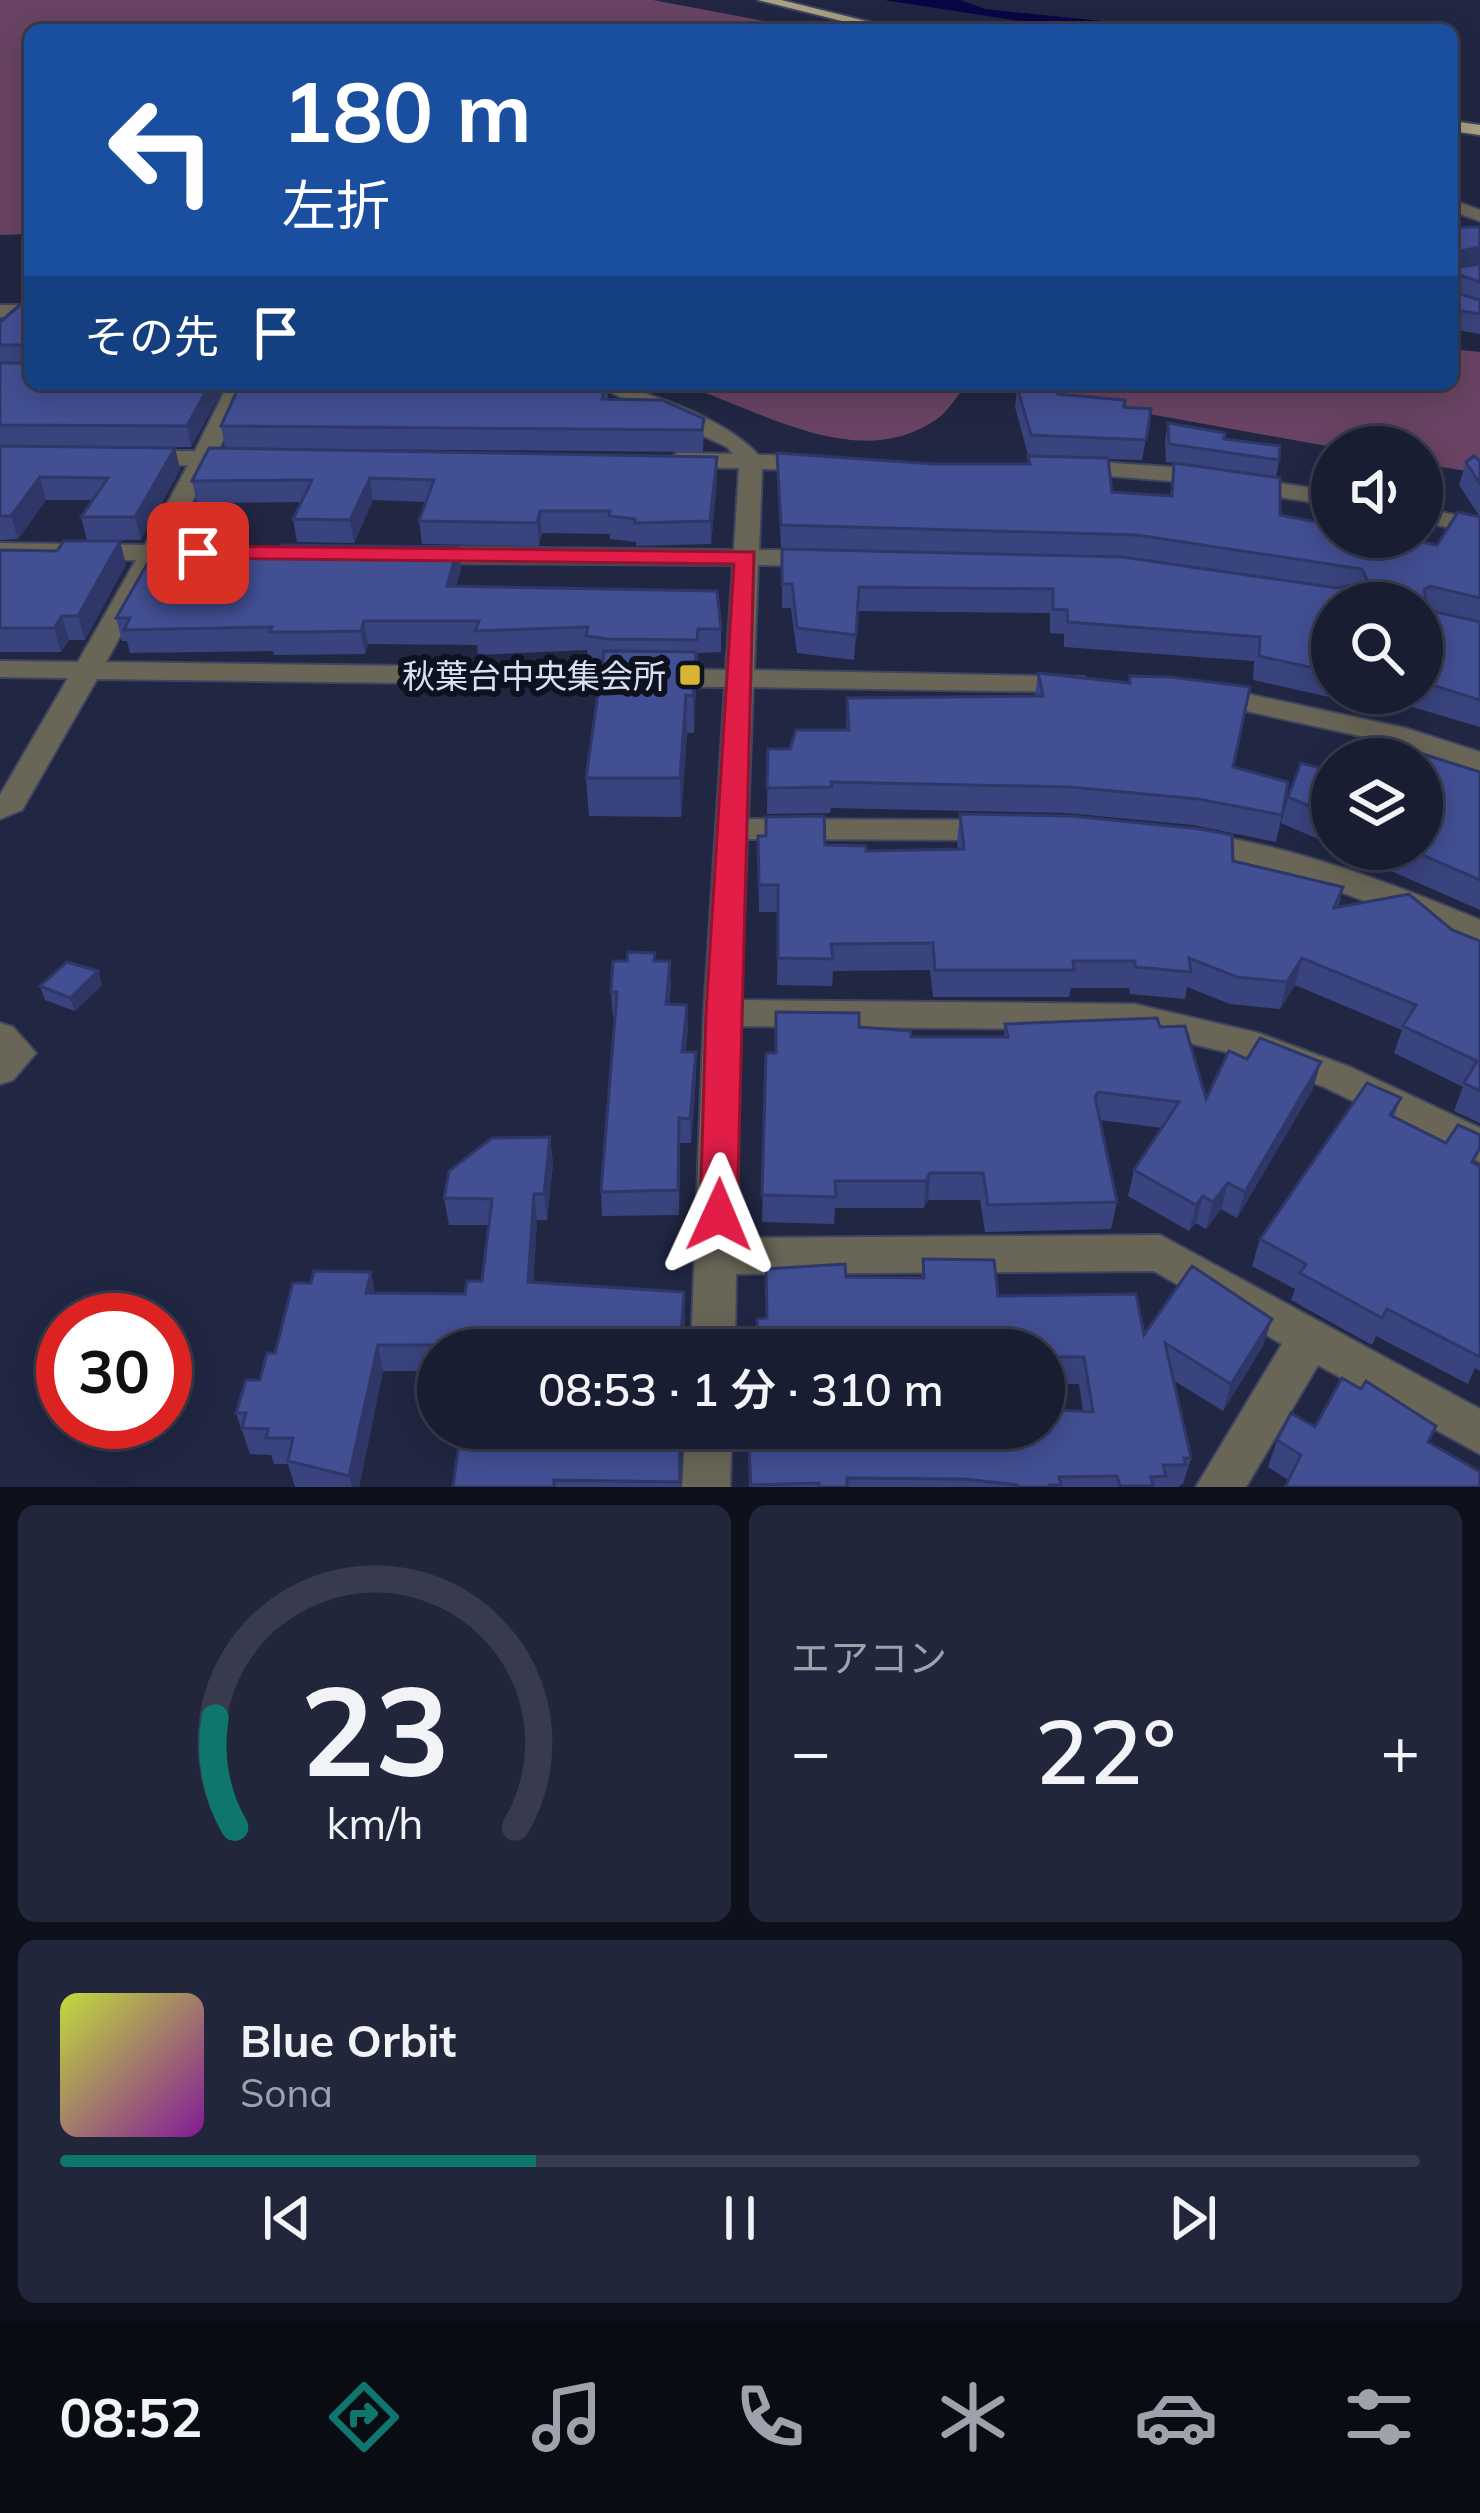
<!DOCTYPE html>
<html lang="ja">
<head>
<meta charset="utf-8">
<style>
  body { margin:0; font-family:Mulish,"Noto Sans JP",sans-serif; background:#22263a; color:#f1f3f6; height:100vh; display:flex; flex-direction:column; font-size:45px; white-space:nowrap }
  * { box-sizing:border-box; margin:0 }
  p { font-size:39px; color:#9fa2ac }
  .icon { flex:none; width:66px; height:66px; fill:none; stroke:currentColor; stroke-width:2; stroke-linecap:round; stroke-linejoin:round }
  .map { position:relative; height:1487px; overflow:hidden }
  .drawer { display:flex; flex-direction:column; gap:18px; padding:18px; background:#0e101c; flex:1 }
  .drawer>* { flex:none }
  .hud { position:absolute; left:24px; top:24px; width:1434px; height:366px; border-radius:18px; box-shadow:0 6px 30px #0003,0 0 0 3px #373b4d; background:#1a4fa0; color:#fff; overflow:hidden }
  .buttons { position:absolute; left:1311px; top:426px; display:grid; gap:24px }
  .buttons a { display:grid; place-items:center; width:132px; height:132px; border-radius:50%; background:#191d32; box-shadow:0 6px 30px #0003,0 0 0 3px #373b4d; font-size:60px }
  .speed { position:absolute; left:36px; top:1293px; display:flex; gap:24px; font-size:60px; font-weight:700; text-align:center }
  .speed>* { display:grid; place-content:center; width:156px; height:156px; border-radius:50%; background:#191d32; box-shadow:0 6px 30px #0003,0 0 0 3px #373b4d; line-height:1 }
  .speed .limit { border:18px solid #d22; background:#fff; color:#111 }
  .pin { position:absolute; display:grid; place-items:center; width:102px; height:102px; color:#fff; margin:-51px; border-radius:24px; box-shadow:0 6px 18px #0006 }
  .me { position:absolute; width:132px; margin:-66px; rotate:1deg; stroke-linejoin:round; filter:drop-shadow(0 0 9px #0008) }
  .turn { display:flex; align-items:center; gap:42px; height:252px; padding:0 60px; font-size:54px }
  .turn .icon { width:156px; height:156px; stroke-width:2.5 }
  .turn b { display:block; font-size:84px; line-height:102px }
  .then { display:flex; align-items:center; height:114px; padding:0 60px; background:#0003; gap:24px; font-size:45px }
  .big { font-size:90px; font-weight:600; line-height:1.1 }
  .drawer .card { flex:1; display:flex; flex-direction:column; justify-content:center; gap:18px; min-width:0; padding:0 42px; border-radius:18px; background:#22263a }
  .drawer .dial { align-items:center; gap:0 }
  .dial svg { height:312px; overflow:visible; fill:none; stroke:#373b4d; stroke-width:7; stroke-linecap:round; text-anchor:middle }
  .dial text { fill:#f1f3f6; stroke:none }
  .song { display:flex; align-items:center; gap:36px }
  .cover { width:144px; height:144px; border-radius:18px; background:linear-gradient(135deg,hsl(70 70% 55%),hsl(290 70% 35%)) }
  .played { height:12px; border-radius:6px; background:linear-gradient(90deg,#0f766e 35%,#373b4d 35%) }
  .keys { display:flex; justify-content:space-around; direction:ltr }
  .heat { display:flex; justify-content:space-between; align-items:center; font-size:66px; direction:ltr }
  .drawer .tiles { flex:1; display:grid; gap:18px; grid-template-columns:1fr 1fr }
  .card:last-child { grid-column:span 2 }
  .trip { position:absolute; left:417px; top:1329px; width:648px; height:120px; border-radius:60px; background:#191d32; box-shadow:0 6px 30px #0003,0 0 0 3px #373b4d; font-weight:600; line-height:120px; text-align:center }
  .tab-bar { display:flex; height:192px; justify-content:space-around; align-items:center; background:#0a0c14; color:#9fa2ac }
  .tab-bar .icon { width:84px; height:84px }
  .tab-bar .on { color:#0f766e }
  .tab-bar b { font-size:54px; color:#f1f3f6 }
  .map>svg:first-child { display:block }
  .green { fill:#694363 }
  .water { fill:#0a0545 }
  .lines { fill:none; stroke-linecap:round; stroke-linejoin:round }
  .minor-casing { stroke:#3f455f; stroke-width:4 }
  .major-casing { stroke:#3f455f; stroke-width:4 }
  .minor { fill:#6a6657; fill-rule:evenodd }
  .major { fill:#aba183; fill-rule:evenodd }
  .wall { fill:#39447e; fill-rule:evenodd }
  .shaded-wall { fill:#2e3767 }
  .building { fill:#424f93; stroke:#2e3767; stroke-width:3 }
  .route { fill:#e11d48; stroke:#92132f; stroke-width:3 }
  .poi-dot { fill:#d8b434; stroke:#0e111e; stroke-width:4.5 }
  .labels { text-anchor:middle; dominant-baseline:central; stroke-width:12; stroke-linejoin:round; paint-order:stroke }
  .poi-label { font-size:33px; fill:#dae0f2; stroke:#0e111e; text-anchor:end }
</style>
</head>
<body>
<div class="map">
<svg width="1480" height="1487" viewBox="0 0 1480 1487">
  <rect width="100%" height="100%" fill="#212743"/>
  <path class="green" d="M0,0h653l159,30h-782v204l-30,1z
    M1452,349l28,3v121l-58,-9v-17h-90l-348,-63h468z
    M680,384h287c-9,11 -19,27 -30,35 -80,56 -179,-11 -257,-35z"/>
  <path class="water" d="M884,0h76l25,9 205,21h-113z"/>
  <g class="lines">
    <defs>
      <path id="minor" d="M1452,200l28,10v11l-28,-10z
        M0,305h30v12h-30z
        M228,384h22l-32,67h22l12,7 -12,7h-29l-41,80h22l13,8 -13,8 -30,-1 -56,102 620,8 7,-105 -313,-2 -13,-8 13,-8 314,3 5,-82 -61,-1 -12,-7 12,-7 55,1 -6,-7 -134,-63c44,0 137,37 165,71l58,1 12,7 -12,7 -54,-1 -3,81h63l13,8 -13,8 -64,-1 -4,105 330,7 4,6 -4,6 -10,3 -321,-5 -5,132 247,1 16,10 -16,10 -248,-1 -6,161 393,4 124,29 92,34 130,61v34l-156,-75 -85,-32 -105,-25 -394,-4 -3,212 423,-3 320,174v45l-162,-89 -72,122h-50l86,-143 -128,-73 -418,3 -1,76h-44l13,-337 21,-326 -628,-8 -75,131 -22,9v-24l68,-117 -68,-1v-16l78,1 58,-102 -136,-1v-16l145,2 43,-80h-50l-12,-7 12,-7h57z
        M1068,460l103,7 161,24v14l-161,-24 -111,-9v-10z
        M1422,508l58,12v14l-58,-12z
        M1211,686l194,42 75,24v19l-83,-27 -196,-43 -4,-6z
        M1192,832c101,14 194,49 288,88v25l-189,-72 -110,-24 -5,-7z
        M0,1023l13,4 23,26 -23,27 -13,4z
        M686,1428h46l-2,59h-48z"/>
      <path id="major" d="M758,0h23l121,30h-24z
        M1452,121l28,4v10l-28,-4z"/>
    </defs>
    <use href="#minor" class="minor-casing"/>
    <use href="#major" class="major-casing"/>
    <use href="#minor" class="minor"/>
    <use href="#major" class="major"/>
  </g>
  <path class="wall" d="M1452,227l16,39 12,-2v70l-23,-4 -5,1z
    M28,298l2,86h196l-35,63h-147l131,1 5,22 -39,70h-54l-6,-23 12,-17h-47l-28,39 -18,1v-218z
    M240,384h367l1,15 96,20 -1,33 -478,-4 -4,-22z
    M1017,387l107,20 27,2 -9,51 -34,-1 4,33 58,4 4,-33 -8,-1 -1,-21 3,-18 56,16 55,21 -3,18 4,37 157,30 43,-28v210l-108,-32 -3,11 -116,-26 1,-19 -190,-14v-13l-14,-1v-20l-192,-2 -4,49 -57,-7 -6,-45h-9v-59l96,2 -97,-2 -4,-96 157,11h93l1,-9 -13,-48zM1332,603h90v90h-90z
    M717,457v23l-6,64 -75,2v-4l-26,-3v-5l-68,-1 -3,13 -117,-2 -3,-23 7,-19 -53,-2 -19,43 -57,-1 -4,-23 8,-17 -104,1 -5,-22z
    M1480,461v56l-21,-32 7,-23z
    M458,547l3,22 -5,17 265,43v23l-23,1 -1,10h-1l-2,70h-7l-6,84 -92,-1 -3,-38 16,-117 -14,-2 -1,-9 -109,5 -1,-10 -109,-1 -3,10 -91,1 -1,-4 -143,2 -3,-12h-5l-6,-23 162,-66z
    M0,550l126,14 -41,76h-16l-8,12h-61z
    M1038,673l90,10 2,-7 103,91 49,48 -6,27 -83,-17 -127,-12 -235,-5 -1,5 -63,1 1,-65h22l56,-19 1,-32 188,-2z
    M1332,771v74l-51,-22 7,-26z
    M1480,772v138l-139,-61h81z
    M960,814l273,47 110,26 -5,21 114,22 28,11v182l-26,-12 9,-24 -69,-34 8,-23 -107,-45 -15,24 -50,-5 -43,-17 -2,12 -55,-5 -1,-6h-58l-2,9h-136l-3,-27 -97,1 -1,15 -55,-1 1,-73h-19l-1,-76 108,15 92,-2 -1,-8z
    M655,961l16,24 -2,19 19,25 -3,23 11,25 -5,66h-11l-1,72 -77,1 -1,-24 14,-176h-2l-2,-24z
    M98,971l4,14 -27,26 -30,-11 -5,-14z
    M1005,1024l155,3 46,72 107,-10 -76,129 -16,-9 -15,20 -10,-6 -7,8 -61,-35 6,-26 28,-42 -62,-8 17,82 -6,27 -126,3 -5,-32h-52l-4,8h-89l-1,16 -72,-2 4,-169h9l84,-26 52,10h93z
    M1401,1098l-7,19 52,26 34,23v205l-5,-3 -7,16 -92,-48 -4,9 -81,-45 4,-11 -43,-23 8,-27z
    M550,1137l3,27 -6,56h-10l-4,62 152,36 -3,32h-244v21h-55l-24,116h-64l-7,-23h-14l-3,-9 -21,-1 -14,-41 24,-33 15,-27 100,-60 90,1 17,-13 7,-56h-40l-5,-27z
    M923,1259l75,37 146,39 119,11 -40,65 -50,-31 18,78 -8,26 -3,1 -1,2h-430l-1,-59 335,-17 -4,-27h-35v-34h-287v-31l9,-1 80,-41 75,1z
    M1315,1427l114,16 -141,37 -20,-13 9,-27z
    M440,1428h240l1,59h-228l7,-47h-18z"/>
  <path class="shaded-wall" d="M1480,247v16l-28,7v-17z
    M1462,311l-5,19 -5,1v-18z
    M210,384h16l-35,63 -4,-21z
    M175,448l5,22 -39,70 -6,-23z
    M717,457v23l-6,64 -1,-23z
    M40,477l6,23 -28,39 -7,-23z
    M370,478l3,22 -19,43 -4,-23z
    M540,511l2,22 -3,13 -2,-23z
    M120,541l6,23 -41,76 -7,-24z
    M458,547l3,22 -12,40 -2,-23z
    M62,616l7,24 -8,12 -7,-24z
    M364,621l4,23 -3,10 -4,-23z
    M696,652v37l-2,44 -1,-37z
    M686,695l1,38 -6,84 -1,-39z
    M1302,958l-7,27 -15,24 7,-27z
    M670,961l1,24 -4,43 -1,-24z
    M98,971l4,14 -27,26 -5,-13z
    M687,1005l1,24 -5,47 -1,-24z
    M696,1052v25l-5,66 -1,-24z
    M1321,1062l-8,27 -76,129 8,-26z
    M550,1137l3,27 -6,56 -3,-26z
    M930,1173l-2,27 -4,8 2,-27z
    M1228,1183l-7,26 -15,20 7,-27z
    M534,1194l3,26 -5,88 -4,-26z
    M1203,1196l-7,27 -7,8 7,-26z
    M371,1272l5,26 -10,-5z
    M684,1292l1,26 -3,32h-2z
    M1272,1319l-9,27 -40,65 8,-27z
    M378,1345l5,26 -24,116h-7l-3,-11z"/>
  <path class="building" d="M1452,227h28v20l-28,6 2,15 26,-4v18l-26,-9 -1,19 27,8v14l-18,-3 -10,2z
    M30,294v90h180l-23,42 -187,-1v-62h28v-18h-28v-23l28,-24z
    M240,384h366l-4,15 60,1 42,19 -2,11 -481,-4z
    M1017,387h39l2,7 67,6 -1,7 27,2 -5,31 -115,-5z
    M1168,423l57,10 -1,6 56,7 -1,14 -110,-16z
    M0,446l175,2 -40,69h-54l27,-39 -68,-1 -29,39h-11z
    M209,448l508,9 -7,64 -75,2v-4l-26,-3 1,-5h-70l-3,12 -118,-2 15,-41 -64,-2 -20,42 -57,-1 19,-39 -120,1z
    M777,453l157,11h96l-2,-8 80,2 4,34 60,4 2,-33 106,15v37l52,10v12h65l40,8 21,-33 22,5v81l-50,-12 -6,4 4,20 52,12v78l-58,-18v-79h-90v69l-73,-16 1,-19 -192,-15 -1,-12 -14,-1v-20l-194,-2 -3,48 -59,-7 -5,-44h-10v-35l340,8 215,31 31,-6 -6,-13 -225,-34 -356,-10z
    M1474,456l6,5v23l-14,-22z
    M64,541h56l-42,75h-16l-8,12h-54v-78l57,1z
    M282,545l176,2 -11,39 270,5 4,38h-23l-1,11 -89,-1 -22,-3 2,-9 -113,4 4,-10h-115l-3,10 -56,1h-36l3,-5 -148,3 6,-12h-14l41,-71 121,5z
    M604,651l92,1 -3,44 -7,-1 -6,83h-94z
    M1038,673l92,10v-7l41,1 79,10 -17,80 55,15 -6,33 -84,-16 -128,-12 -239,-5 1,5 -65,1 1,-39h22l6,-19h53l-2,-32 196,-2z
    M1371,738l109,34v108l-71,-31h13v-90h-56z
    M1301,763l31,8v45l-44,-19z
    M960,814l112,2 128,13 32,6 1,26 110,26 -9,21 75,-14 43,36 28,11v150l-16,-8 13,-22 -74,-35 13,-21 -114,-47 -15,24 -50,-5 -48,-19 2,14 -56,-5v-6h-62l1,9h-139l-2,-27 -102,1 2,15 -55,-1v-73h-19l-1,-49h8v-19l58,-1 1,29 41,1v5l98,-2z
    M628,952l27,1 -1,8h16l-4,43 21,1 -5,47h14l-6,67 -11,-1 -1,72 -77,2 16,-200h-6l2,-31h14z
    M67,962l31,9 -28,27 -30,-12z
    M776,1012l83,1v14l52,4v6h97l-3,-13 152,-6 3,9 25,-1 21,73 23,-48 18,8 13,-21 61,24 -76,130 -17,-9 -15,19 -10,-6 -7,9 -62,-35 45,-68 -81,-10 -3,5 22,105 -129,3 -5,-32h-53l-4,8h-91l1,16 -74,-2 4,-142h10z
    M1367,1083l34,15 -11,17 56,28 12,-18 22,10v13l-8,14 8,4v191l-93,-48 -5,9 -82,-45 6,-9 -46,-25z
    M550,1137l-6,57h-10l-6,88 156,10 -4,57 -113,-5 -1,6h-114l1,-5h-75l-29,131 -61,-15 5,-23h-27l2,-9 -26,-1 4,-15h-10l10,-33h14l7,-27h8l18,-70h18l3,-12 57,1 -5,21 99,1 2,-13h15l10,-82 -48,-1 5,-27 43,-33z
    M923,1259l71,1 4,36 138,-2 8,41 48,-69 80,53 -41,65 -66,-41 26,115h-7l2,7h-23l3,11 -15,1 2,9h-33l-3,-10 -58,1 2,8h-11v2h-33v-2l-53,-6 -117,-1v9h-28v-4l-68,2 -3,-57h296v-19l49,3 -9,-55h-40v-7h-250v-3h-36l-1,-28 10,-1 -1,-49 79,-5 1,13 78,1z
    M1342,1378l19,11 5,-8 70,45 -8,16 52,30v15h-195l16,-32 -24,-15 14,-27 24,14z
    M461,1428h218l1,54 -126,-2v7h-101z"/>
  <path class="route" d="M198,546l556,6 -17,663 -5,11 -13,4 -13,-4 -6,-11 6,-203 28,-448 -545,-6v-10z"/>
  <rect class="poi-dot" x="678" y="663" width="24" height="24" rx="6"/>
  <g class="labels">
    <g class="poi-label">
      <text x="666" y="675">秋葉台中央集会所</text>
    </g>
  </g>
</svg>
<div class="buttons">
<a><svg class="icon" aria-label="sound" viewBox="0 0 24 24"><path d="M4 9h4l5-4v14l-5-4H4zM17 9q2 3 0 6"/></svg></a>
<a><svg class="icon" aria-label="search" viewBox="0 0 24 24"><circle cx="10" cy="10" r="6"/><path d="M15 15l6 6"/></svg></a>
<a><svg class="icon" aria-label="layers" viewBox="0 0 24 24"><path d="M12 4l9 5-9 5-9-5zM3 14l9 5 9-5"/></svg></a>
</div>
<div class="speed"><div class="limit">30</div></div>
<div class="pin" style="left:198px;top:553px;background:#d93025"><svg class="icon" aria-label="arrive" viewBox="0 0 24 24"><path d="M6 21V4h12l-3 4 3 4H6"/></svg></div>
<svg class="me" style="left:719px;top:1215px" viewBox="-20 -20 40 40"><path d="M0-17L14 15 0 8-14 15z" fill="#e11d48" stroke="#fff" stroke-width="4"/></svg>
<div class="trip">08:53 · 1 分 · 310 m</div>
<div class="hud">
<div class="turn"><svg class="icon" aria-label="left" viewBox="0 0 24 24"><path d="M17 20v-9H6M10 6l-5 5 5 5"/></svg><div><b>180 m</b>左折</div></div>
<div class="then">その先<svg class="icon" aria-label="arrive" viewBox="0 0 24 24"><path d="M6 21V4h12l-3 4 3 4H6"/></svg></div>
</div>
</div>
<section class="drawer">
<div class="tiles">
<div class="card dial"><svg viewBox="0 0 100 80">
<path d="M14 69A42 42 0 1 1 86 69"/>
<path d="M14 69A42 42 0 0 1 9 41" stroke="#0f766e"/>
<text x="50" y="56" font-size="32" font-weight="700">23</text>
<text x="50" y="72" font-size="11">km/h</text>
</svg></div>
<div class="card"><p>エアコン</p>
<div class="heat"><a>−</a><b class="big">22°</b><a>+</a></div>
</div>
<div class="card">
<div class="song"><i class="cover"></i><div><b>Blue Orbit</b><p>Sona</p></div></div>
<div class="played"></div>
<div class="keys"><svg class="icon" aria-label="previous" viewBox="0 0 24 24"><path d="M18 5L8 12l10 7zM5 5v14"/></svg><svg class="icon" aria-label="pause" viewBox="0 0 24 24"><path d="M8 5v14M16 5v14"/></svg><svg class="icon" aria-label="next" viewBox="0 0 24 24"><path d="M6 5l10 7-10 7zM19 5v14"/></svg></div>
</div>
</div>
</section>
<nav class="tab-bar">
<b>08:52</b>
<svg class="icon on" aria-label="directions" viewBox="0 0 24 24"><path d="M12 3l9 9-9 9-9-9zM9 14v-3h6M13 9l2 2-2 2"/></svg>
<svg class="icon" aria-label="music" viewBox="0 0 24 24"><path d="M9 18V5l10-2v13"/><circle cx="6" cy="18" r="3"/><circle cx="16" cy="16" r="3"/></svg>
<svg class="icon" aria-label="phone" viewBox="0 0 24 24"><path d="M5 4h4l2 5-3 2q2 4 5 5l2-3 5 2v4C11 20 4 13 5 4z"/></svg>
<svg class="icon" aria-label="climate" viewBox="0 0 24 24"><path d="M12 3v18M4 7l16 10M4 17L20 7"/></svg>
<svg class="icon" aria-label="car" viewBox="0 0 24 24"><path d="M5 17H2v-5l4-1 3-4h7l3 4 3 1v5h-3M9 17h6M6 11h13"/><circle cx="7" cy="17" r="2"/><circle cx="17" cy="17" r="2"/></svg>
<svg class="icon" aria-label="filters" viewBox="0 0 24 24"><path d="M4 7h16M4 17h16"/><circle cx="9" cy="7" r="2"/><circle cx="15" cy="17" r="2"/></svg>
</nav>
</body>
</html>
